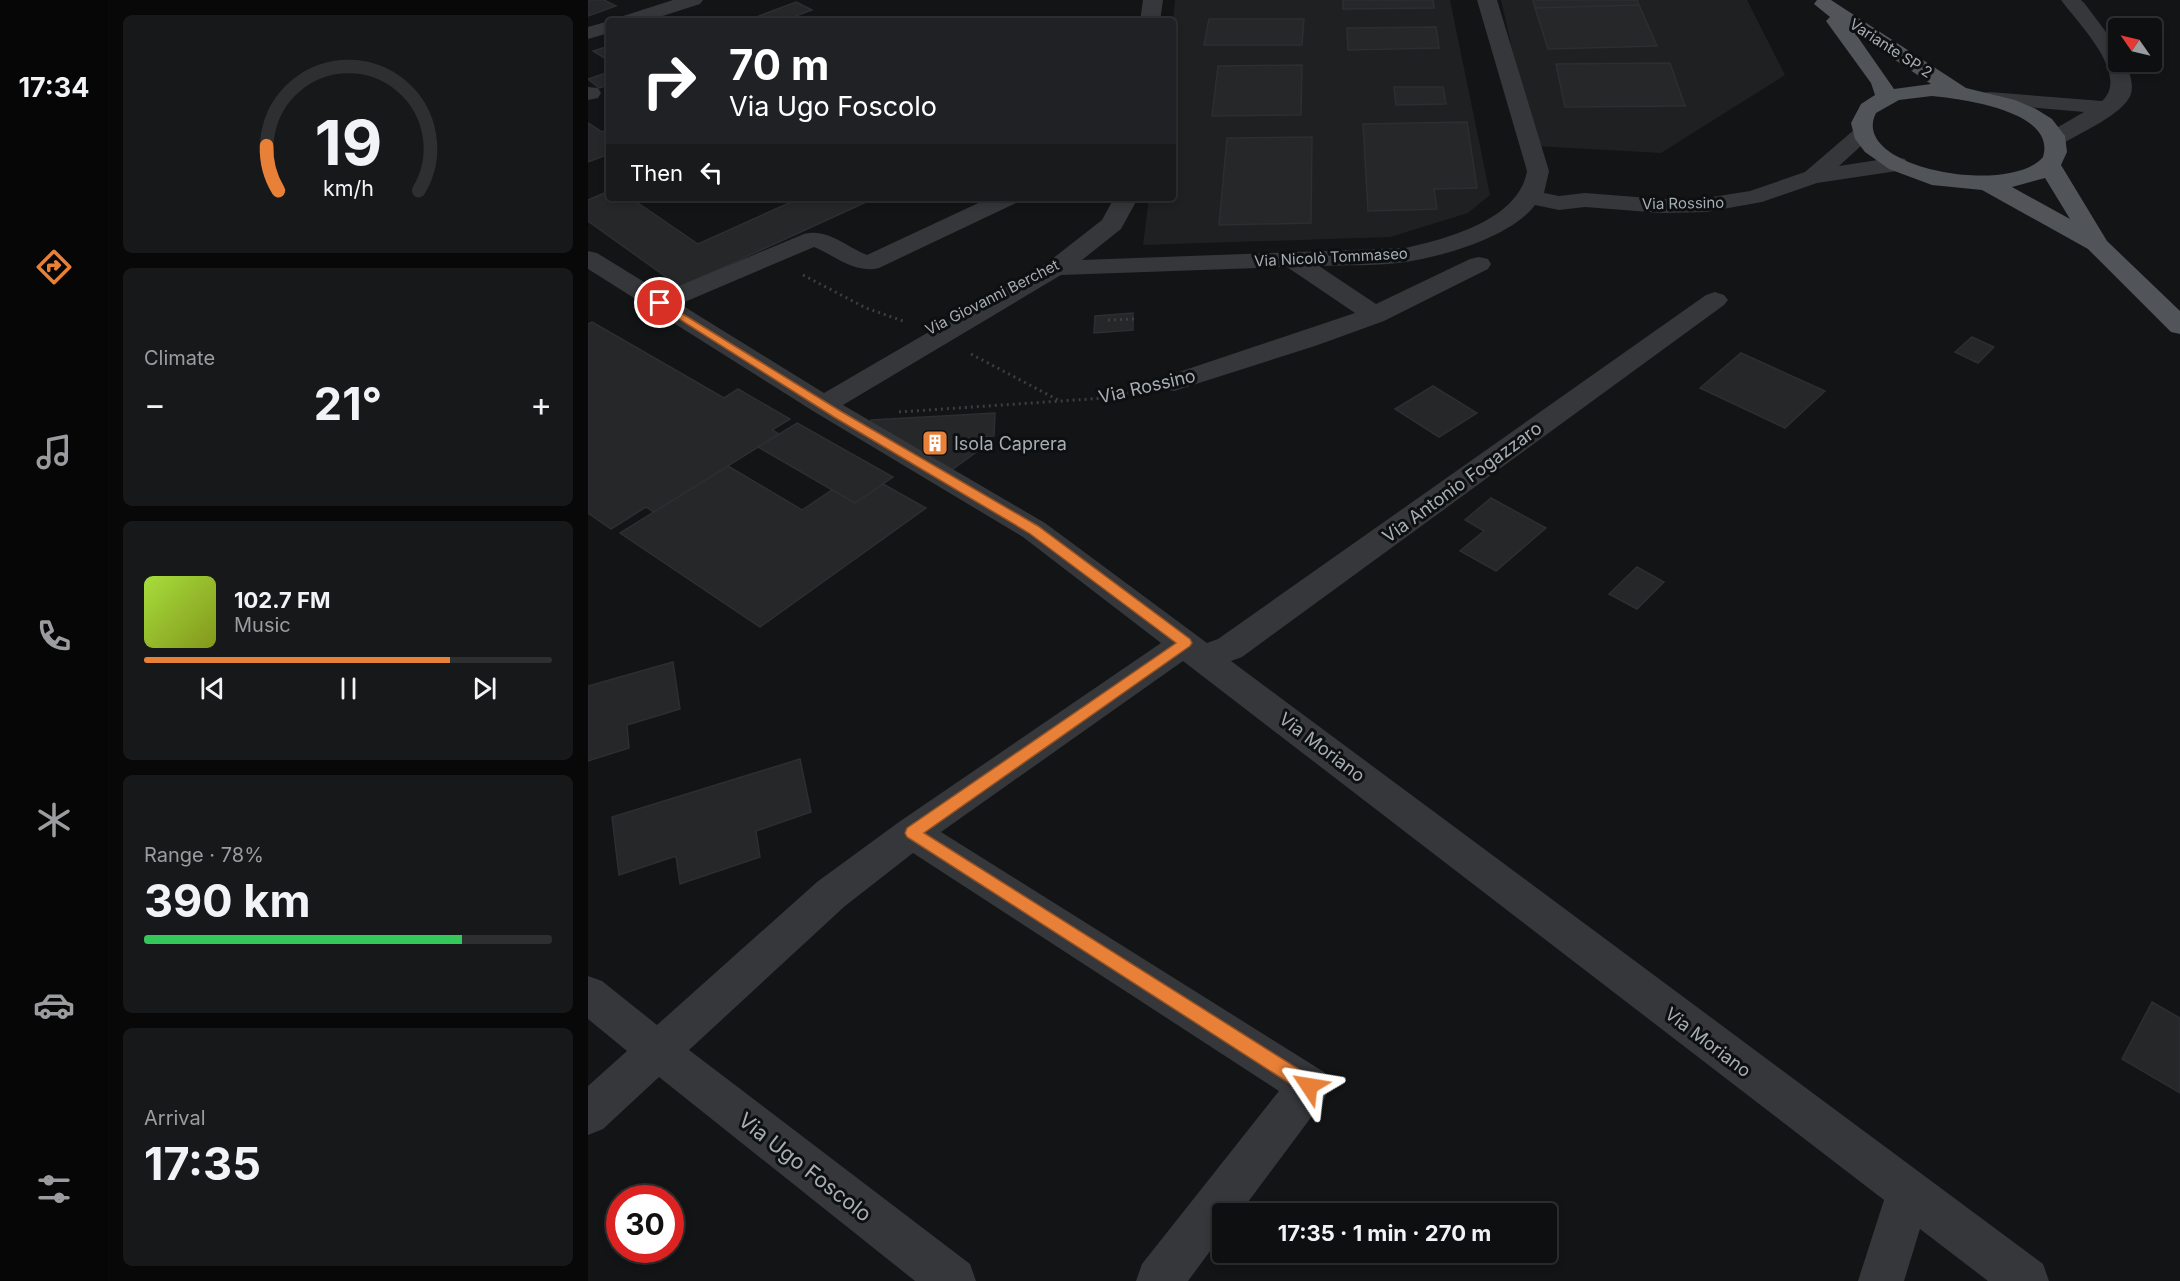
<!DOCTYPE html>
<html lang="en">
<head>
<meta charset="utf-8">
<style>
  body { margin:0; font-family:Inter,sans-serif; background:#171819; color:#f1f3f6; height:100vh; display:flex; flex-direction:column; font-size:22px; white-space:nowrap }
  * { box-sizing:border-box; margin:0 }
  p { font-size:20px; color:#9b9c9f }
  .icon { flex:none; width:33px; height:33px; fill:none; stroke:currentColor; stroke-width:2; stroke-linecap:round; stroke-linejoin:round }
  .map { position:relative; flex:1; overflow:hidden }
  .drawer { display:flex; flex-direction:column; gap:15px; padding:15px; background:#080809; width:480px }
  .drawer>* { flex:none }
  .banner { position:absolute; left:18px; top:18px; width:570px; height:183px; border-radius:6px; box-shadow:0 3px 9px #0003,0 0 0 2px #2e2f30; background:#202124; color:#fff; overflow:hidden }
  .needle { width:39px; rotate:304deg }
  .controls { position:absolute; left:1520px; top:18px; display:grid; gap:12px }
  .controls a { display:grid; place-items:center; width:54px; height:54px; border-radius:6px; background:#0e0f10; box-shadow:0 3px 9px #0003,0 0 0 2px #2e2f30; font-size:30px }
  .speed { position:absolute; left:18px; top:1185px; display:flex; gap:12px; font-size:30px; font-weight:700; text-align:center }
  .speed>* { display:grid; place-content:center; width:78px; height:78px; border-radius:50%; background:#0e0f10; box-shadow:0 3px 9px #0003,0 0 0 2px #2e2f30; line-height:1 }
  .speed .limit { border:9px solid #d22; background:#fff; color:#111 }
  .pin { position:absolute; display:grid; place-items:center; width:51px; height:51px; color:#fff; margin:-26px; border:3px solid #fff; border-radius:50%; box-shadow:0 2px 6px #0007 }
  .me { position:absolute; width:66px; margin:-33px; rotate:303deg; stroke-linejoin:round; filter:drop-shadow(0 0 4px #0008) }
  .turn { display:flex; align-items:center; gap:21px; height:126px; padding:0 24px; font-size:27px }
  .turn .icon { width:78px; height:78px; stroke-width:2.5 }
  .turn b { display:block; font-size:42px; line-height:51px }
  .then { display:flex; align-items:center; height:57px; padding:0 24px; background:#0003; gap:12px; font-size:22px }
  .big { font-size:45px; font-weight:700; line-height:1.1 }
  .drawer .card { flex:1; display:flex; flex-direction:column; justify-content:center; gap:9px; min-width:0; padding:0 21px; border-radius:9px; background:#171819 }
  .drawer .dial { align-items:center; gap:0 }
  .dial svg { height:156px; overflow:visible; fill:none; stroke:#2e2f30; stroke-width:7; stroke-linecap:round; text-anchor:middle }
  .dial text { fill:#f1f3f6; stroke:none }
  .song { display:flex; align-items:center; gap:18px }
  .cover { width:72px; height:72px; border-radius:9px; background:linear-gradient(135deg,hsl(80 70% 55%),hsl(70 70% 35%)) }
  .played { height:6px; border-radius:3px; background:linear-gradient(90deg,#e98037 75%,#2e2f30 75%) }
  .keys { display:flex; justify-content:space-around; direction:ltr }
  .heat { display:flex; justify-content:space-between; align-items:center; font-size:33px; direction:ltr }
  .charge { height:9px; border-radius:4px; background:linear-gradient(90deg,#34c759 78%,#2e2f30 0) }
  .trip { position:absolute; left:624px; top:1203px; width:345px; height:60px; border-radius:6px; background:#0e0f10; box-shadow:0 3px 9px #0003,0 0 0 2px #2e2f30; font-weight:700; line-height:60px; text-align:center }
  main { display:flex; flex:1; min-height:0 }
  .dock { display:flex; flex-direction:column; width:108px; justify-content:space-around; align-items:center; background:#060606; color:#9b9c9f }
  .dock .icon { width:42px; height:42px }
  .dock .on { color:#e98037 }
  .dock b { font-size:27px; color:#f1f3f6 }
  .map>svg:first-child { display:block }
  .built { fill:#1f2022 }
  .building { fill:#262729; stroke:#2d2e31; stroke-width:1.5 }
  .lines { fill:none; stroke-linecap:round; stroke-linejoin:round }
  .path { stroke:#3b3e41; stroke-width:3; stroke-dasharray:2 4; stroke-linecap:butt }
  .minor { fill:#35373a; fill-rule:evenodd }
  .major { fill:#515459; fill-rule:evenodd }
  .route { fill:#e98037; stroke:#975324; stroke-width:1.5 }
  .labels { text-anchor:middle; dominant-baseline:central; stroke-width:6; stroke-linejoin:round; paint-order:stroke }
  .far-street-label { font-size:15px; fill:#a6aeb5; stroke:#0e0f10 }
  .street-label { font-size:18px; fill:#a6aeb5; stroke:#0e0f10 }
  .poi-label { font-size:18px; fill:#a6aeb5; stroke:#0e0f10; text-anchor:start }
  .near-street-label { font-size:21px; fill:#a6aeb5; stroke:#0e0f10 }
</style>
</head>
<body>
<main>
<nav class="dock">
<b>17:34</b>
<svg class="icon on" aria-label="directions" viewBox="0 0 24 24"><path d="M12 3l9 9-9 9-9-9zM9 14v-3h6M13 9l2 2-2 2"/></svg>
<svg class="icon" aria-label="music" viewBox="0 0 24 24"><path d="M9 18V5l10-2v13"/><circle cx="6" cy="18" r="3"/><circle cx="16" cy="16" r="3"/></svg>
<svg class="icon" aria-label="phone" viewBox="0 0 24 24"><path d="M5 4h4l2 5-3 2q2 4 5 5l2-3 5 2v4C11 20 4 13 5 4z"/></svg>
<svg class="icon" aria-label="climate" viewBox="0 0 24 24"><path d="M12 3v18M4 7l16 10M4 17L20 7"/></svg>
<svg class="icon" aria-label="car" viewBox="0 0 24 24"><path d="M5 17H2v-5l4-1 3-4h7l3 4 3 1v5h-3M9 17h6M6 11h13"/><circle cx="7" cy="17" r="2"/><circle cx="17" cy="17" r="2"/></svg>
<svg class="icon" aria-label="filters" viewBox="0 0 24 24"><path d="M4 7h16M4 17h16"/><circle cx="9" cy="7" r="2"/><circle cx="15" cy="17" r="2"/></svg>
</nav>
<section class="drawer">
<div class="card dial"><svg viewBox="0 0 100 80">
<path d="M14 69A42 42 0 1 1 86 69"/>
<path d="M14 69A42 42 0 0 1 8 46" stroke="#e98037"/>
<text x="50" y="56" font-size="32" font-weight="700">19</text>
<text x="50" y="72" font-size="11">km/h</text>
</svg></div>
<div class="card"><p>Climate</p>
<div class="heat"><a>−</a><b class="big">21°</b><a>+</a></div>
</div>
<div class="card">
<div class="song"><i class="cover"></i><div><b>102.7 FM</b><p>Music</p></div></div>
<div class="played"></div>
<div class="keys"><svg class="icon" aria-label="previous" viewBox="0 0 24 24"><path d="M18 5L8 12l10 7zM5 5v14"/></svg><svg class="icon" aria-label="pause" viewBox="0 0 24 24"><path d="M8 5v14M16 5v14"/></svg><svg class="icon" aria-label="next" viewBox="0 0 24 24"><path d="M6 5l10 7-10 7zM19 5v14"/></svg></div>
</div>
<div class="card"><p>Range · 78%</p><b class="big">390 km</b><div class="charge"></div></div>
<div class="card"><p>Arrival</p><b class="big">17:35</b></div>
</section>
<div class="map">
<svg width="1592" height="1281" viewBox="0 0 1592 1281">
  <rect width="100%" height="100%" fill="#131415"/>
  <path class="built" d="M587,0h275l40,195 -22,18 -78,24 -247,8 6,-47h24v-177z
    M913,0h246l38,75 -124,78 -127,-7z"/>
  <path class="building" d="M0,0h16l12,6 -28,10z
    M755,0h90l1,8 -91,1z
    M945,0h104l2,5 -104,3z
    M208,2l16,8 -29,11h-16l-8,-5z
    M1051,5l18,41 -109,3 -13,-41z
    M621,19h95l-2,26h-98z
    M848,27l3,21 -91,2 -1,-22z
    M21,46v15l-16,-10z
    M1082,63l15,43 -120,1 -9,-43z
    M714,65l-1,50 -89,1 6,-50z
    M21,72v13l-10,3 -11,-9z
    M806,87h49l3,17 -50,1z
    M879,122l10,66 -43,1 3,20 -69,2 -5,-87z
    M0,123l14,9 7,-3v25l-21,8z
    M724,137l-1,86 -92,2 8,-87z
    M21,191v7h40l-11,5 60,41 102,-46h75l-195,89 -92,-66v-21z
    M545,313v17l-39,3 1,-17z
    M4,322l132,76 14,-9 52,30 -18,11 7,4 -125,78 -8,-5 -35,22 -23,-16v-189z
    M1384,337l22,10 -16,16 -23,-11z
    M1153,353l84,38 -40,37 -85,-40z
    M845,386l44,27 -38,24 -44,-28z
    M407,413l-1,23 -28,2 16,10 -32,23 -81,-42 2,-9z
    M209,423l96,54 -38,26 -97,-56z
    M140,466l74,44 30,-20 23,13 28,-19 43,24 -166,119 -140,-94z
    M903,498l55,30 -50,43 -36,-20 24,-20 -19,-11z
    M1049,567l27,15 -27,27 -28,-15z
    M85,662l7,47 -53,16 2,23 -41,13v-75z
    M212,759l11,53 -55,19 4,26 -80,27 -4,-28 -57,19 -7,-58z
    M1564,1002l28,16v75l-58,-34z"/>
  <g class="lines">
    <path class="path" d="M215,275l63,33 37,13
      M520,320l26,-1
      M383,354l89,47
      M311,412l206,-14 37,-8"/>
    <path class="minor" d="M85,0h30l-3,4 -53,17h-30l3,-4z
      M555,0h20l-3,21h-20z
      M889,0h20l52,171 -5,22 15,3 26,-3 77,6 44,-1 44,-7 55,-19 50,-43 8,-2 8,2 3,5 -35,32 58,-9 8,2 3,5 -3,5 -8,2 -80,12 -55,19 -56,10 -44,1 -77,-6 -26,3 -24,-5c-24,32 -91,51 -129,57 -28,4 -59,3 -87,4l57,38 94,-45 9,-2 9,2 3,5 -3,5 -104,52 -69,25 -141,45 -10,-2 -4,-6 4,-6 191,-64 -68,-46 -226,8 -218,130 202,118 162,120 11,-4 488,-344 9,-3 9,3 4,5 -4,5 -482,352 -11,4 812,603 6,17h-61l-68,-52 -16,52h-46l26,-81 -701,-539 -242,171 383,240 6,14 -6,14 -85,114h-17v21l-34,46h-52l6,-17 137,-173 -366,-238 -68,53 -156,144 281,214 6,17h-61l-256,-204 -56,52 -15,6v-49l39,-35 -39,-32v-43l14,5 55,44 160,-143 82,-60 262,-179 -138,-106 -210,-126 -225,-142v-18l9,2 65,40 142,-59c24,-6 42,13 63,21l122,-57h31l-4,5 -137,65c-25,6 -43,-12 -65,-21l-134,57 144,89 223,-130 55,-43 12,-22h24l-17,31 -39,31 323,-12c41,-9 114,-28 122,-77z
      M1473,0h20l4,4 30,40 3,5v13h7c4,9 9,21 6,32 -7,20 -51,39 -69,50l-8,2 -8,-2 -3,-5 3,-5 38,-22 -94,-8 -8,-1 -3,-5 3,-5 8,-1 112,9c29,-26 -25,-79 -41,-101z
      M21,21v12l-21,6v-12z
      M0,87l10,1 3,5 -3,5 -10,2z"/>
    <path class="major" d="M1229,0h14l135,88 49,12 21,9 16,10 13,17 2,16 -6,13 46,76 73,70v23l-9,-2 -83,-83 -106,-59 -50,-5 -43,-16 -24,-17 -10,-13 -4,-16 10,-19 14,-9 -4,-12 -45,-62 4,-4 -16,-13zM1267,33l76,51 -37,5zM1344,96c30,3 125,15 111,61 -33,40 -195,11 -167,-44l23,-13zM1457,178l25,41 -58,-32z"/>
  </g>
  <path class="route" d="M72,300l182,112 196,114 152,113 2,4 -2,3 -266,187 392,247 2,6 -2,6 -7,2 -6,-2 -396,-255 -2,-4 2,-5 269,-185 -147,-110 -195,-116 -177,-112 -2,-2z"/>
  <defs>
    <symbol id="building-square" viewBox="-11 -11 22 22"><rect x="-9" y="-9" width="18" height="18" rx="4" fill="#e98037" stroke="#0e0f10"/><path d="M-4-6H4V6H1V3H-1V6H-4ZM-2.5-4.3h1.7v1.8h-1.7ZM.8-4.3h1.7v1.8H.8ZM-2.5-1h1.7V.8h-1.7ZM.8-1h1.7V.8H.8Z" fill="#fff"/></symbol>
  </defs>
  <g fill-rule="evenodd">
    <use href="#building-square" x="332" y="428" width="30" height="30"/>
  </g>
  <g class="labels">
    <g class="far-street-label">
      <text transform="translate(1303 48) rotate(33)">Variante SP 2</text>
      <text transform="translate(1095 203) rotate(-1)">Via Rossino</text>
      <text transform="translate(743 257) rotate(-3)">Via Nicolò Tommaseo</text>
      <text transform="translate(404 297) rotate(-27)">Via Giovanni Berchet</text>
    </g>
    <g class="street-label">
      <text transform="translate(559 386) rotate(-13)">Via Rossino</text>
      <text transform="translate(874 482) rotate(-36)">Via Antonio Fogazzaro</text>
      <text transform="translate(734 747) rotate(37)">Via Moriano</text>
      <text transform="translate(1120 1042) rotate(37)">Via Moriano</text>
    </g>
    <g class="poi-label">
      <text x="366" y="443">Isola Caprera</text>
    </g>
    <g class="near-street-label">
      <text transform="translate(217 1167) rotate(38)">Via Ugo Foscolo</text>
    </g>
  </g>
</svg>
<div class="controls">
<a><svg class="needle" viewBox="-14 -14 28 28"><path d="M0-13l5 13h-10z" fill="#e53935"/><path d="M0 13l5-13h-10z" fill="#9b9c9f"/></svg></a>
</div>
<div class="speed"><div class="limit">30</div></div>
<div class="pin" style="left:72px;top:303px;background:#d93025"><svg class="icon" aria-label="arrive" viewBox="0 0 24 24"><path d="M6 21V4h12l-3 4 3 4H6"/></svg></div>
<svg class="me" style="left:721px;top:1086px" viewBox="-20 -20 40 40"><path d="M0-17L14 15 0 8-14 15z" fill="#e98037" stroke="#fff" stroke-width="4"/></svg>
<div class="trip">17:35 · 1 min · 270 m</div>
<div class="banner">
<div class="turn"><svg class="icon" aria-label="right" viewBox="0 0 24 24"><path d="M7 20v-9h11M14 6l5 5-5 5"/></svg><div><b>70 m</b>Via Ugo Foscolo</div></div>
<div class="then">Then<svg class="icon" aria-label="left" viewBox="0 0 24 24"><path d="M17 20v-9H6M10 6l-5 5 5 5"/></svg></div>
</div>
</div>
</main>
</body>
</html>
